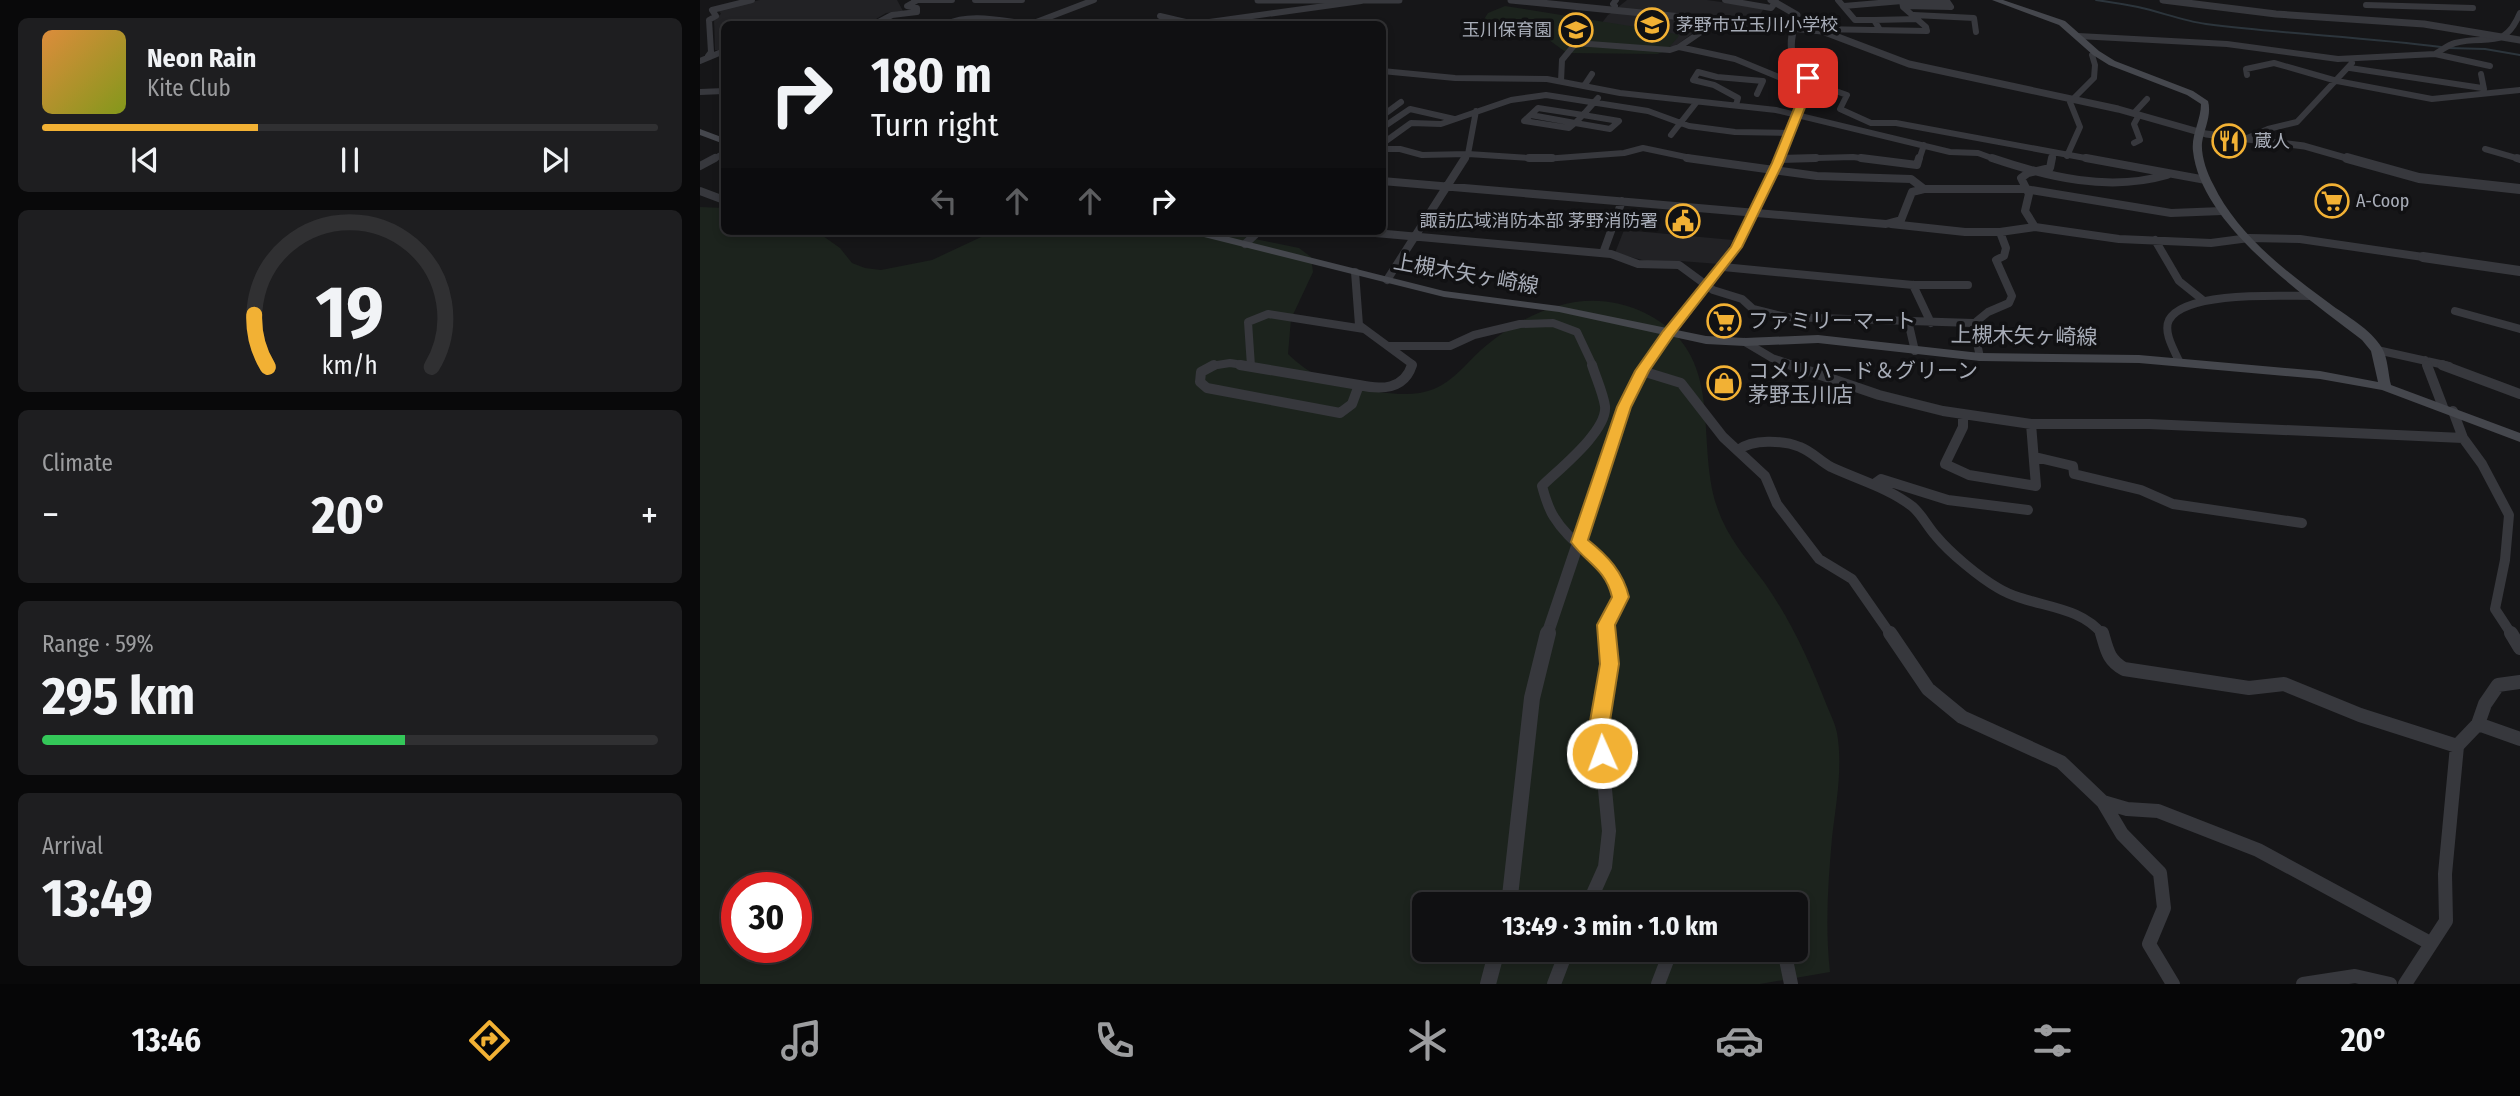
<!DOCTYPE html>
<html lang="en">
<head>
<meta charset="utf-8">
<style>
  body { margin:0; font-family:"Fira Sans Condensed","Noto Sans JP",sans-serif; background:#1e1e20; color:#f1f3f6; height:100vh; display:flex; flex-direction:column; font-size:26px; white-space:nowrap }
  * { box-sizing:border-box; margin:0 }
  p { font-size:23px; color:#9c9d9f }
  .icon { flex:none; width:38px; height:38px; fill:none; stroke:currentColor; stroke-width:2; stroke-linecap:round; stroke-linejoin:round }
  .map { position:relative; flex:1; overflow:hidden }
  .panel { display:flex; flex-direction:column; gap:18px; padding:18px; background:#09090a; width:700px }
  .panel>* { flex:none }
  .banner { position:absolute; left:21px; top:21px; width:665px; height:214px; border-radius:10px; box-shadow:0 4px 10px #0003,0 0 0 2px #303032; background:#101012; color:#f1f3f6; overflow:hidden }
  .speed { position:absolute; left:21px; top:872px; display:flex; gap:14px; font-size:35px; font-weight:700; text-align:center }
  .speed>* { display:grid; place-content:center; width:91px; height:91px; border-radius:50%; background:#101012; box-shadow:0 4px 10px #0003,0 0 0 2px #303032; line-height:1 }
  .speed .limit { border:10px solid #d22; background:#fff; color:#111 }
  .pin { position:absolute; display:grid; place-items:center; width:60px; height:60px; color:#fff; margin:-30px; border-radius:14px; box-shadow:0 4px 10px #0006 }
  .me { position:absolute; width:77px; margin:-38px; rotate:358deg; stroke-linejoin:round; filter:drop-shadow(0 0 5px #0008) }
  .turn { display:flex; align-items:center; gap:24px; height:147px; padding:0 35px; font-size:32px }
  .turn .icon { width:91px; height:91px; stroke-width:2.5 }
  .turn b { display:block; font-size:49px; line-height:60px }
  .lanes { display:flex; align-items:center; height:66px; padding:0 35px; background:#0003; justify-content:center; gap:35px; direction:ltr }
  .lanes .off { opacity:.35 }
  .big { font-size:52px; font-weight:700; line-height:1.1 }
  .panel .tile { flex:1; display:flex; flex-direction:column; justify-content:center; gap:10px; min-width:0; padding:0 24px; border-radius:10px; background:#1e1e20 }
  .panel .dial { align-items:center; gap:0 }
  .dial svg { height:182px; overflow:visible; fill:none; stroke:#303032; stroke-width:7; stroke-linecap:round; text-anchor:middle }
  .dial text { fill:#f1f3f6; stroke:none }
  .song { display:flex; align-items:center; gap:21px }
  .cover { width:84px; height:84px; border-radius:10px; background:linear-gradient(135deg,hsl(30 70% 55%),hsl(70 70% 35%)) }
  .played { height:7px; border-radius:4px; background:linear-gradient(90deg,#f2b134 35%,#303032 35%) }
  .keys { display:flex; justify-content:space-around; direction:ltr }
  .heat { display:flex; justify-content:space-between; align-items:center; font-size:38px; direction:ltr }
  .charge { height:10px; border-radius:5px; background:linear-gradient(90deg,#34c759 59%,#303032 0) }
  .trip { position:absolute; left:712px; top:892px; width:396px; height:70px; border-radius:10px; background:#101012; box-shadow:0 4px 10px #0003,0 0 0 2px #303032; font-weight:700; line-height:70px; text-align:center }
  .menu { display:flex; height:112px; justify-content:space-around; align-items:center; background:#060607; color:#9c9d9f }
  .menu .icon { width:49px; height:49px }
  .menu .selected { color:#f2b134 }
  .menu b { font-size:32px; color:#f1f3f6 }
  main { display:flex; flex:1; min-height:0 }
  .map>svg:first-child { display:block }
  .built { fill:#222225 }
  .green { fill:#1c231d; fill-rule:evenodd }
  .lines { fill:none; stroke-linecap:round; stroke-linejoin:round }
  .stream { stroke:#2c353c; stroke-width:2 }
  .minor-far3 { stroke:#37383d; stroke-width:6 }
  .minor-far2 { stroke:#37383d; stroke-width:8 }
  .minor-far1 { stroke:#37383d; stroke-width:10 }
  .minor { stroke:#37383d; stroke-width:14 }
  .tertiary-far3 { stroke:#37383d; stroke-width:7 }
  .tertiary-far2 { stroke:#37383d; stroke-width:10 }
  .tertiary-far1 { stroke:#37383d; stroke-width:12 }
  .tertiary { stroke:#37383d; stroke-width:16 }
  .secondary { fill:#45474d; fill-rule:evenodd }
  .route { fill:#f2b134; stroke:#9d7322; stroke-width:2 }
  .labels { text-anchor:middle; dominant-baseline:central; stroke-width:7; stroke-linejoin:round; paint-order:stroke }
  .far-poi-label { font-size:18px; fill:#a8adb8; stroke:#111113; text-anchor:start }
  .street-label { font-size:21px; fill:#a8adb8; stroke:#111113 }
  .poi-label { font-size:21px; fill:#a8adb8; stroke:#111113; text-anchor:start }
</style>
</head>
<body>
<main>
<section class="panel">
<div class="tile">
<div class="song"><i class="cover"></i><div><b>Neon Rain</b><p>Kite Club</p></div></div>
<div class="played"></div>
<div class="keys"><svg class="icon" aria-label="previous" viewBox="0 0 24 24"><path d="M18 5L8 12l10 7zM5 5v14"/></svg><svg class="icon" aria-label="pause" viewBox="0 0 24 24"><path d="M8 5v14M16 5v14"/></svg><svg class="icon" aria-label="next" viewBox="0 0 24 24"><path d="M6 5l10 7-10 7zM19 5v14"/></svg></div>
</div>
<div class="tile dial"><svg viewBox="0 0 100 80">
<path d="M14 69A42 42 0 1 1 86 69"/>
<path d="M14 69A42 42 0 0 1 8 46" stroke="#f2b134"/>
<text x="50" y="56" font-size="32" font-weight="700">19</text>
<text x="50" y="72" font-size="11">km/h</text>
</svg></div>
<div class="tile"><p>Climate</p>
<div class="heat"><a>−</a><b class="big">20°</b><a>+</a></div>
</div>
<div class="tile"><p>Range · 59%</p><b class="big">295 km</b><div class="charge"></div></div>
<div class="tile"><p>Arrival</p><b class="big">13:49</b></div>
</section>
<div class="map">
<svg width="1820" height="984" viewBox="0 0 1820 984">
  <rect width="100%" height="100%" fill="#161618"/>
  <path class="built" d="M60,0h137l6,11 -17,2 -18,11h-144v26h-9l-1,-31 7,-5 -3,-5z
    M927,0h80l57,8 -8,14 -139,-14z
    M916,10l96,9 -38,28 -80,-5 -3,-5 17,-22z
    M924,230l109,10 -14,24 -39,-3 -30,1 -35,-9z"/>
  <path class="green" d="M805,6l162,26 12,3 -1,2 -12,14 -9,3 -90,-1 -25,-18 -63,-8 9,-14z
    M0,207l24,1v23h92l24,17 12,15 13,5 16,2 51,-10 62,-29h223l82,17 12,9 2,15 -22,47 -3,35c21,21 45,30 74,35 22,4 50,9 72,0 18,-7 33,-26 47,-39 46,-40 105,-66 164,-37 83,41 49,125 72,194 10,30 29,51 47,75 26,37 45,78 61,119 4,11 10,21 12,32 6,35 -1,70 -5,105 -4,45 -7,89 -2,134l-70,12h-1060zM37,887h59v60h-59zM724,905h372v45h-372z"/>
  <g class="lines">
    <path class="stream" d="M1396,0c14,2 28,4 42,7 23,5 45,14 68,17 78,10 157,13 235,23
      M1748,48l37,1 35,6"/>
    <path class="minor-far3" d="M214,0h38
      M275,0h47
      M1025,0l46,8 5,-6
      M1138,0l17,20h19l6,10
      M1199,0l48,1 4,6 -48,-1
      M1666,5l107,3
      M915,6l-2,-2 3,-4
      M1144,6l58,-5 1,6 23,20 1,4
      M1214,15l60,3 2,14
      M460,16l34,8
      M1174,20l44,-1
      M175,24l17,-9 25,-3v-4l-10,-2 9,-5
      M247,24c23,-12 60,-2 85,0
      M331,24l63,-24
      M495,24l166,-23
      M1118,29l109,2
      M1378,36l149,8 111,15 97,-5 55,12
      M979,47l56,12 46,19 29,4 37,13 -7,14 31,14h25l200,37
      M1735,54c7,-4 13,-9 20,-11 31,-9 49,9 65,-30
      M8,56l3,-4 -2,-32 7,-4 -4,-6 40,-10
      M0,61l24,-10
      M1650,68l132,20
      M682,71l73,7 92,1 73,14 156,17 174,42 28,1 19,7
      M1781,74l3,15
      M1547,75l-1,-6 28,-6 63,18 95,18 88,-9
      M861,81l1,-21 14,-17 94,7 9,-3 41,-28
      M884,86l8,-12
      M0,92l24,-1
      M1036,105l2,-7 -24,-13 -21,-5 5,-8 19,5 46,4 -6,13
      M1434,113l13,-14
      M831,115l44,8
      M883,115l15,-17
      M682,116l19,-14
      M875,123l35,6 9,-8 -36,-6
      M875,123l-6,5 -45,-7 14,-13 45,7
      M875,123l8,-8
      M682,128l28,-19 44,10
      M971,135l25,-32
      M1545,139l23,-10 29,-7 55,-59
      M686,141l25,-18 30,1 70,-24 35,-5 102,16 41,15 46,6 55,1
      M1434,143l6,-3 -6,-16 5,-9
      M682,149h18l22,6 46,-1 76,5 80,-6 19,-5 57,12
      M1785,149l35,10
      M1367,156l13,-29 -10,-25 24,-24 1,-13 -3,-10 4,-2
      M1080,159l73,-2 22,3
      M12,160l12,-7
      M764,160l4,-6 8,-43
      M1219,160l5,-15
      M1352,160l1,-8"/>
    <path class="minor-far2" d="M829,158h23
      M987,158l130,18 94,3 13,10
      M1161,158l56,7 2,-7
      M1292,158c56,19 117,34 175,17
      M1386,158l120,22
      M1817,158l3,1
      M1080,159l36,-1
      M0,166l15,-8
      M682,181l504,43 15,-4 11,-28 12,-3h101l146,24 51,-2
      M0,191l24,9
      M1191,224l74,8h35
      M1335,227l-10,-16 4,-17 -8,-16 7,-5 22,-5 2,-10
      M653,231l258,23 27,10 41,1 34,25 29,9 11,10 33,8 187,6
      M1455,240l24,41 25,20
      M545,244l14,-13
      M903,253l19,-52
      M1023,267l190,18h55
      M655,272l4,53 53,39 -1,2
      M687,280l78,-122
      M1213,285l18,38
      M1755,311l65,18
      M1208,321l7,30
      M1045,342l27,16 24,8
      M688,346h62l24,-11 46,-11 33,-1 24,9 16,34
      M1677,350l72,16
      M1280,357l-5,-23 2,-13 11,-9 21,-9 3,-7 -16,-36 8,-4 2,-8 -6,-16 35,-5 84,12 92,4 38,-5 51,1 123,18
      M1725,360l2,6
      M1479,361c-5,-11 -16,-29 -10,-41 16,-29 111,-24 141,-24
      M511,366l19,-3 20,3
      M551,366l-3,-44 20,-8 96,15"/>
    <path class="minor-far1" d="M514,365l-13,7 -1,10 7,6 133,25 12,-9 7,-19
      M540,365l119,20
      M892,365c4,13 11,28 13,41 3,25 -47,64 -63,80 3,11 6,22 12,31 20,33 53,40 67,80l-15,28 1,10
      M1091,365l88,30 64,16 88,13h118l314,14
      M1727,365l16,42
      M1742,365l78,29
      M942,371l39,12 42,54 42,39 12,28 42,55 33,20 39,56
      M659,385c22,5 45,5 53,-20
      M1753,411l10,27 19,26 27,51 -4,45 -10,49 17,26
      M1263,414v13l-18,37 24,11 67,11 -5,-62
      M1038,450c14,-11 45,-10 62,-3 11,4 20,14 31,20 28,13 58,21 82,40 9,8 15,20 23,29 14,17 43,41 62,52 33,20 80,15 105,47
      M1335,457l38,9 1,8 67,16 32,14 129,19
      M1174,484l7,-5 67,21 80,10"/>
    <path class="minor" d="M1190,633l38,56 34,28 99,45 42,40 24,7 31,2 100,39 172,93
      M1402,633c5,17 6,27 22,36l125,19 35,-4 76,31 97,31
      M1811,633l9,15
      M1778,724l42,15
      M1403,802l19,32 38,39 4,35 -15,36 24,40
      M888,905l17,-38 4,-36 -10,-104 11,-62 -3,-32
      M1084,950l7,34
      M854,984l13,-34
      M958,984l13,-34
      M1603,984l52,-8 35,8
      M1705,984l41,-63 -1,-47 12,-128 21,-22 7,-20 13,-19 22,-3"/>
    <path class="tertiary-far3" d="M558,0h141
      M811,0l311,31 87,33 209,45 88,25 98,12 49,14
      M1071,0l26,15c-10,36 -8,36 13,67l-31,78
      M1463,0l113,14 148,10 96,16"/>
    <path class="tertiary-far2" d="M1647,158l72,20 101,11
      M1723,257l97,14
      M945,366l91,-119 44,-89"/>
    <path class="tertiary-far1" d="M847,635l77,-228 22,-42"/>
    <path class="tertiary" d="M809,905l23,-207 16,-65
      M788,984l9,-34"/>
    <path class="secondary" d="M1292,0h11l62,21 34,30 16,10 78,30 15,10c4,14 -4,28 -6,42 -1,13 5,30 11,41 24,50 72,87 116,119 17,13 42,26 53,45 6,10 6,26 9,37l129,48v9l-138,-52 -62,-11 -181,-16 -159,-2 -162,-18 -73,3 -39,-2 -147,-32 -115,-15 -256,-64 -1,-2h18l239,60 115,15 147,30 39,2 73,-3 162,18 159,2 181,16 58,11 -7,-31 -9,-11c-55,-43 -161,-114 -169,-189 -2,-16 8,-31 8,-47l-14,-9 -78,-30 -16,-10 -34,-30z
      M0,129l24,9v6l-24,-9z"/>
  </g>
  <path class="route" d="M1108,75l7,7 -32,81 -41,84 -69,89 -24,35 -18,36 -43,133c20,16 35,32 41,57l-14,28 4,39 -10,63 3,26 -3,5 -7,3 -7,-3 -6,-31 11,-63 -3,-39 15,-28c-7,-29 -26,-34 -41,-55l46,-135 18,-36 28,-40 68,-84 41,-84 33,-81 -2,-4z"/>
  <defs>
    <symbol id="school-ring" viewBox="-11 -11 22 22"><circle r="9.5" fill="#111113" stroke="#f2b134" stroke-width="1.5"/><path d="M0-5L7-2L0 1L-7-2ZM-4 1L0 2.5L4 1V4Q0 6-4 4Z" fill="#f2b134"/></symbol>
    <symbol id="restaurant-ring" viewBox="-11 -11 22 22"><circle r="9.5" fill="#111113" stroke="#f2b134" stroke-width="1.5"/><path d="M-5-6h1v4h1v-4h1v4h1v-4h1v5L-1.5 .5V6h-2V.5L-5-1ZM5-6V6H3V1.5H1.5Q1.5-4 5-6Z" fill="#f2b134"/></symbol>
    <symbol id="supermarket-ring" viewBox="-11 -11 22 22"><circle r="9.5" fill="#111113" stroke="#f2b134" stroke-width="1.5"/><path d="M-6-5.5h2.5l.6 2H6L4.5 2H-2.5L-4.4-4H-6ZM-1.5 3.2a1.3 1.3 0 1 0 .1 0ZM3 3.2a1.3 1.3 0 1 0 .1 0Z" fill="#f2b134"/></symbol>
    <symbol id="civic-ring" viewBox="-11 -11 22 22"><circle r="9.5" fill="#111113" stroke="#f2b134" stroke-width="1.5"/><path d="M-.6-6.5H3V-4.5H.6V-3L4-1V1h2V6H-6V1h2V-1L-.6-3ZM-1.2 2.5V6h2.4V2.5Z" fill="#f2b134"/></symbol>
    <symbol id="shop-ring" viewBox="-11 -11 22 22"><circle r="9.5" fill="#111113" stroke="#f2b134" stroke-width="1.5"/><path d="M-5-2.5h2.3a2.7 3.5 0 0 1 5.4 0H5L5.5 6h-11ZM-1.5-2.5h3a1.5 2.3 0 0 0-3 0Z" fill="#f2b134"/></symbol>
  </defs>
  <g fill-rule="evenodd">
    <use href="#school-ring" x="933" y="6" width="38" height="38"/>
    <use href="#school-ring" x="857" y="11" width="38" height="38"/>
    <use href="#restaurant-ring" x="1510" y="122" width="38" height="38"/>
    <use href="#supermarket-ring" x="1613" y="182" width="38" height="38"/>
    <use href="#civic-ring" x="964" y="202" width="38" height="38"/>
    <use href="#supermarket-ring" x="1005" y="302" width="38" height="38"/>
    <use href="#shop-ring" x="1005" y="364" width="38" height="38"/>
  </g>
  <g class="labels">
    <g class="far-poi-label">
      <text x="976" y="25">茅野市立玉川小学校</text>
      <text x="852" y="30" text-anchor="end">玉川保育園</text>
      <text x="1554" y="141">蔵人</text>
      <text x="1656" y="201">A-Coop</text>
      <text x="958" y="221" text-anchor="end">諏訪広域消防本部 茅野消防署</text>
    </g>
    <g class="street-label">
      <text transform="translate(766 274) rotate(10)">上槻木矢ヶ崎線</text>
      <text transform="translate(1324 336) rotate(1)">上槻木矢ヶ崎線</text>
    </g>
    <g class="poi-label">
      <text x="1048" y="321">ファミリーマート</text>
      <text x="1048" y="371">コメリハード＆グリーン<tspan x="1048" dy="24">茅野玉川店</tspan></text>
    </g>
  </g>
</svg>
<div class="speed"><div class="limit">30</div></div>
<div class="pin" style="left:1108px;top:78px;background:#d93025"><svg class="icon" aria-label="arrive" viewBox="0 0 24 24"><path d="M6 21V4h12l-3 4 3 4H6"/></svg></div>
<svg class="me" style="left:902px;top:753px" viewBox="-20 -20 40 40"><circle r="17" fill="#f2b134" stroke="#fff" stroke-width="3"/><path d="M0-11L8 9 0 5-8 9z" fill="#fff"/></svg>
<div class="trip">13:49 · 3 min · 1.0 km</div>
<div class="banner">
<div class="turn"><svg class="icon" aria-label="right" viewBox="0 0 24 24"><path d="M7 20v-9h11M14 6l5 5-5 5"/></svg><div><b>180 m</b>Turn right</div></div>
<div class="lanes"><svg class="icon off" aria-label="left" viewBox="0 0 24 24"><path d="M17 20v-9H6M10 6l-5 5 5 5"/></svg><svg class="icon off" aria-label="ahead" viewBox="0 0 24 24"><path d="M12 20V5M6 11l6-6 6 6"/></svg><svg class="icon off" aria-label="ahead" viewBox="0 0 24 24"><path d="M12 20V5M6 11l6-6 6 6"/></svg><svg class="icon" aria-label="right" viewBox="0 0 24 24"><path d="M7 20v-9h11M14 6l5 5-5 5"/></svg></div>
</div>
</div>
</main>
<nav class="menu">
<b>13:46</b>
<svg class="icon selected" aria-label="directions" viewBox="0 0 24 24"><path d="M12 3l9 9-9 9-9-9zM9 14v-3h6M13 9l2 2-2 2"/></svg>
<svg class="icon" aria-label="music" viewBox="0 0 24 24"><path d="M9 18V5l10-2v13"/><circle cx="6" cy="18" r="3"/><circle cx="16" cy="16" r="3"/></svg>
<svg class="icon" aria-label="phone" viewBox="0 0 24 24"><path d="M5 4h4l2 5-3 2q2 4 5 5l2-3 5 2v4C11 20 4 13 5 4z"/></svg>
<svg class="icon" aria-label="climate" viewBox="0 0 24 24"><path d="M12 3v18M4 7l16 10M4 17L20 7"/></svg>
<svg class="icon" aria-label="car" viewBox="0 0 24 24"><path d="M5 17H2v-5l4-1 3-4h7l3 4 3 1v5h-3M9 17h6M6 11h13"/><circle cx="7" cy="17" r="2"/><circle cx="17" cy="17" r="2"/></svg>
<svg class="icon" aria-label="filters" viewBox="0 0 24 24"><path d="M4 7h16M4 17h16"/><circle cx="9" cy="7" r="2"/><circle cx="15" cy="17" r="2"/></svg>
<b>20°</b>
</nav>
</body>
</html>
